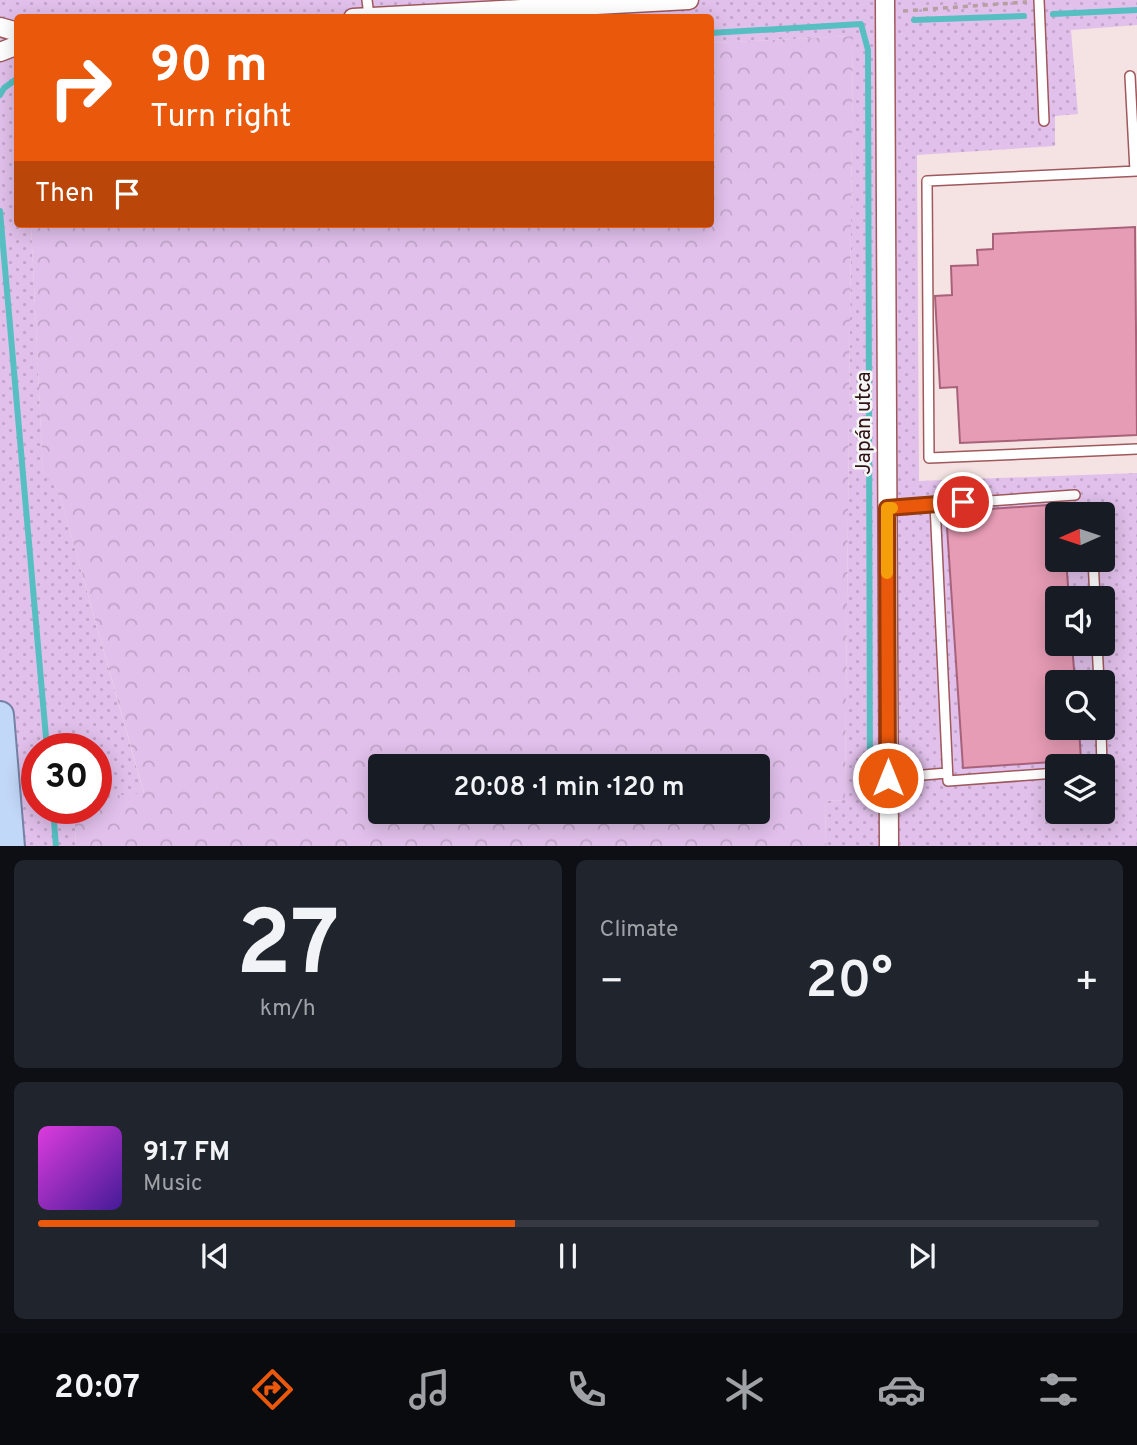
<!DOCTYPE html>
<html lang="en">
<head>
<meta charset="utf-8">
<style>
  body { margin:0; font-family:Overpass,sans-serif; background:#20242c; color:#f1f3f6; height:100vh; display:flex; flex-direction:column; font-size:26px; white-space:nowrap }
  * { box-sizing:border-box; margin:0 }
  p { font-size:23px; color:#9ea1a6 }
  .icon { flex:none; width:38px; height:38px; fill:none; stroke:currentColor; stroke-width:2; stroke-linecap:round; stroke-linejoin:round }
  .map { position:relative; height:846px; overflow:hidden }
  .side { display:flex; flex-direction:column; gap:14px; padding:14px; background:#0d0f14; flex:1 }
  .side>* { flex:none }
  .hud { position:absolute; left:14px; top:14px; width:700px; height:214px; border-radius:7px; box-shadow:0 4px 18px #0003; background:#ea580c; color:#fff; overflow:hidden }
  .needle { width:46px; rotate:267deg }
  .controls { position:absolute; left:1045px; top:502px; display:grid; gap:14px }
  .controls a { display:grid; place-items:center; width:70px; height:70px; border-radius:7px; background:#171b24; box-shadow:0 4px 18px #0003; font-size:35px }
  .speed { position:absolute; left:21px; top:733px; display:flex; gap:14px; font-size:35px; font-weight:700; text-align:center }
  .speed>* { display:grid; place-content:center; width:91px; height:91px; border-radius:50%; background:#171b24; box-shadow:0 4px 18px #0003; line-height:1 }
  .speed .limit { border:10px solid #d22; background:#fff; color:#111 }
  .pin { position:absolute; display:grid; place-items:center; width:60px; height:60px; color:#fff; margin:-30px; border:4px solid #fff; border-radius:50%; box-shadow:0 2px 7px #0007 }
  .me { position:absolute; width:77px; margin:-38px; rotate:0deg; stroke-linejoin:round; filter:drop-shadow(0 0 5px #0008) }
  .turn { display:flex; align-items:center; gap:24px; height:147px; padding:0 21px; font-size:32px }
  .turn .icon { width:91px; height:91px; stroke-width:2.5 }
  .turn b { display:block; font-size:49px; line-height:60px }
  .then { display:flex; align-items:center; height:66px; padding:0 21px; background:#0003; gap:14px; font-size:26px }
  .big { font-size:52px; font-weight:600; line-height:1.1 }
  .side .widget { flex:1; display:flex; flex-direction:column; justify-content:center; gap:10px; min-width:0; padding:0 24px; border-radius:10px; background:#20242c }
  .side .dial { align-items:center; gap:0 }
  .dial b { font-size:91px; line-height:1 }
  .song { display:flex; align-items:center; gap:21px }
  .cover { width:84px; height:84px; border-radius:10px; background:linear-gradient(135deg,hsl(300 70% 55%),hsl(260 70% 35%)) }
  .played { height:7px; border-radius:4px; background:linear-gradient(90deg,#ea580c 45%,#363941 45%) }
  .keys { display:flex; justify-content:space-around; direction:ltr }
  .heat { display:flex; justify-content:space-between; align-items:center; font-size:38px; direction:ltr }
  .side .tiles { flex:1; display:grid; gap:14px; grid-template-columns:1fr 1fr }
  .widget:last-child { grid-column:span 2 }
  .trip { position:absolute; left:368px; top:754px; width:402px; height:70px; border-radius:7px; background:#171b24; box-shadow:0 4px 18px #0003; font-weight:600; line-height:70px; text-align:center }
  .menu { display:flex; height:112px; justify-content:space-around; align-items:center; background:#090b0e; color:#9ea1a6 }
  .menu .icon { width:49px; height:49px }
  .menu .active { color:#ea580c }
  .menu b { font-size:32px; color:#f1f3f6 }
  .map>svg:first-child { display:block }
  .grass { fill:url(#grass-dots); fill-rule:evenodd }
  .forest { fill:url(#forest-crowns); fill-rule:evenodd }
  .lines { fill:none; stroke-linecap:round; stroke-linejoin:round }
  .stream { stroke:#57bfc2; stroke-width:6 }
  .building { fill:#e79cb5; stroke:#a7627a; stroke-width:2 }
  .service-casing { stroke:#9f585b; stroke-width:12 }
  .minor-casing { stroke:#9f585b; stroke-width:21 }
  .primary-casing { stroke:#7582a6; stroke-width:30 }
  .path { stroke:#b59fa0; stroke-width:3.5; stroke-dasharray:5 5; stroke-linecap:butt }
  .service { stroke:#fff; stroke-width:9 }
  .minor { stroke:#fff; stroke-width:18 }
  .primary { stroke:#c2d8f8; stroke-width:26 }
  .route-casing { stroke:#983908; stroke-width:18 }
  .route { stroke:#ea580c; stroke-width:12 }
  .slow { stroke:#f59e0b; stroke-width:12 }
  .labels { text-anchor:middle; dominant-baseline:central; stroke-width:5; stroke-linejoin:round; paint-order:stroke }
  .street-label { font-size:21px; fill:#2f1214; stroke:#f5f5f5 }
</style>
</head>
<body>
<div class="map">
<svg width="1137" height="847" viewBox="0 0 1137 847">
  <defs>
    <pattern id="grass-dots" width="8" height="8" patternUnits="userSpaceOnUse" patternTransform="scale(1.75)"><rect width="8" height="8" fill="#e1c0eb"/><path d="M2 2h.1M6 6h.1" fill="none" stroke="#c1a4c9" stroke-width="1.8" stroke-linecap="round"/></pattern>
    <pattern id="forest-crowns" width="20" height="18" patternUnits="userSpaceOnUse" patternTransform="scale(1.75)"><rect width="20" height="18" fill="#e1c0eb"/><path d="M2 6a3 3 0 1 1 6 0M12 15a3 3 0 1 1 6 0" fill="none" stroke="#c1a4c9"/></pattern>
  </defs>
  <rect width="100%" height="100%" fill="#f5e3e3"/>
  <path class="grass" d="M0,0h1137v25l-66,5 7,84 -23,2v30l-138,9 2,326 218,-8v373h-311l-1,-45 20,-1 8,-764 -142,7 -1,-25h-692v206h13l12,248 16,20 85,302 -48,3v-48h-59v59l37,1 2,37h-76zM1057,514h45v46h-45zM1057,598h45v46h-45zM1057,682h45v46h-45zM1057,766h45v46h-45z"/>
  <path class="forest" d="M853,36l-8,764 -20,1 1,45h-750l-2,-37 22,-1v-11l48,-4 -85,-301 -16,-19 -12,-249h679l1,-181zM380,766h378v46h-378z"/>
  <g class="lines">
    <path class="stream" d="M1053,14l84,-4
      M914,20l110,-4
      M710,33l151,-9 7,26 2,740
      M0,95l4,-7 14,-10
      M0,211l47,538
      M53,808l3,39"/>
  </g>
  <path class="building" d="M1135,227l2,208 -177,8 -3,-56 -17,1 -5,-92 17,-1 -1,-29 27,-1 -1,-15 16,-1v-15z
    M1062,504l1,10h-6v46h9l3,38h-12v46h15l3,38h-18v46h22l2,32 -118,8 -17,-256z"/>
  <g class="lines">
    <defs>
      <path id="service" d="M367,0l2,16
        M1039,0l5,121
        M1130,76l5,95
        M1137,171l-210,10 2,277 208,-9
        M935,504l13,277 109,-8
        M887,508l188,-13
        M1093,560l2,38
        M1097,644l2,38
        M1101,728l1,41
        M888,778l59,-5"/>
      <path id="minor" d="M885,0l4,847
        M353,18l336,-18
        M0,27l18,5
        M0,52l18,-7"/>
      <path id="primary" d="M0,715l11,132"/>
    </defs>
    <use href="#service" class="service-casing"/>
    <use href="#minor" class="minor-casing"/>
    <use href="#primary" class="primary-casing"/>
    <path class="path" d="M903,11l124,-9"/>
    <use href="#service" class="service"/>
    <use href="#minor" class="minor"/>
    <use href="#primary" class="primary"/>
  </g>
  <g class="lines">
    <defs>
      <path id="route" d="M888,778l-1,-270 76,-6"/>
    </defs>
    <use href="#route" class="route-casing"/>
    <use href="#route" class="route"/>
    <path class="slow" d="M887,573v-65h5"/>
  </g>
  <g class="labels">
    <g class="street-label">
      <text transform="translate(864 423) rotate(-90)">Japán utca</text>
    </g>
  </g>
</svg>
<div class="controls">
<a><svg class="needle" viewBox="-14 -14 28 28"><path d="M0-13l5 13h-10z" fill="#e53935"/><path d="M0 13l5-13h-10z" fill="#9ea1a6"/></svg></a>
<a><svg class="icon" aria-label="sound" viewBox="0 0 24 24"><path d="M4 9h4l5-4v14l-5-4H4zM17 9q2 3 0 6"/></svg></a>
<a><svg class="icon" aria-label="search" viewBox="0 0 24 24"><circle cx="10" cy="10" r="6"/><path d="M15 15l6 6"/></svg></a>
<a><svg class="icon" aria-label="layers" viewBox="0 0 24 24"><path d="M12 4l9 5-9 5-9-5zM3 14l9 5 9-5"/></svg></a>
</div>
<div class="speed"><div class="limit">30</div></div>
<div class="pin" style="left:963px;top:502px;background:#d93025"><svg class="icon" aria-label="arrive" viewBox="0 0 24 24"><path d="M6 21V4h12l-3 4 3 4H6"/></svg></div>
<svg class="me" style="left:888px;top:778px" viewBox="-20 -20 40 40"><circle r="17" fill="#ea580c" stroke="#fff" stroke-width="3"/><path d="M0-11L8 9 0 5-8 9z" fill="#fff"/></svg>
<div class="trip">20:08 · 1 min · 120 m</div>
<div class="hud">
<div class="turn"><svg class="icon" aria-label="right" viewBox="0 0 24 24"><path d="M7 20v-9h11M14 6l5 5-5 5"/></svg><div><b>90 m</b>Turn right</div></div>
<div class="then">Then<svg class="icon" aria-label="arrive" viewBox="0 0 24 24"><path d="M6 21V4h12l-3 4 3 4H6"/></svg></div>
</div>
</div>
<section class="side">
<div class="tiles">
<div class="widget dial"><b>27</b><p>km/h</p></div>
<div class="widget"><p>Climate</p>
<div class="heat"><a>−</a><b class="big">20°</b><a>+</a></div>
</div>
<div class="widget">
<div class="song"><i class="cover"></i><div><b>91.7 FM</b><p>Music</p></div></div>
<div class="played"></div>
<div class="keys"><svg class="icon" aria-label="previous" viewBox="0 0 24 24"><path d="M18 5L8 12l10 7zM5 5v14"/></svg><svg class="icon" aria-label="pause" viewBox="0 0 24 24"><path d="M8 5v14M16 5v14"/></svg><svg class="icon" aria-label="next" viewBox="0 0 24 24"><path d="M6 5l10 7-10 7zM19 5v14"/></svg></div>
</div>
</div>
</section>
<nav class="menu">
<b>20:07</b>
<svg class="icon active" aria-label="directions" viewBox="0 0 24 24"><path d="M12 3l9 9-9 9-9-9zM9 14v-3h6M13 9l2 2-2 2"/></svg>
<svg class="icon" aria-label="music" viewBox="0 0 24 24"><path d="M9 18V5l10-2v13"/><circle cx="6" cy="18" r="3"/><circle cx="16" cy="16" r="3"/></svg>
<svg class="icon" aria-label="phone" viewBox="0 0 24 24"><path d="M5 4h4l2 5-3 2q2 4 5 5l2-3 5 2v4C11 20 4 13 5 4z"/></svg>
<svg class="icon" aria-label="climate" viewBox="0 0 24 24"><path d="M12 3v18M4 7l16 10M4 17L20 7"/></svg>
<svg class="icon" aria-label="car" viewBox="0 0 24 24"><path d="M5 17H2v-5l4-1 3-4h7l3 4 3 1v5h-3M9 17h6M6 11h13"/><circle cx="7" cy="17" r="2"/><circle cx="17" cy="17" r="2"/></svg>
<svg class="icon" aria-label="filters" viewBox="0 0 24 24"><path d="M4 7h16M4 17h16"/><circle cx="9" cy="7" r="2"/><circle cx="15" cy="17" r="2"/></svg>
</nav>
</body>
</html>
